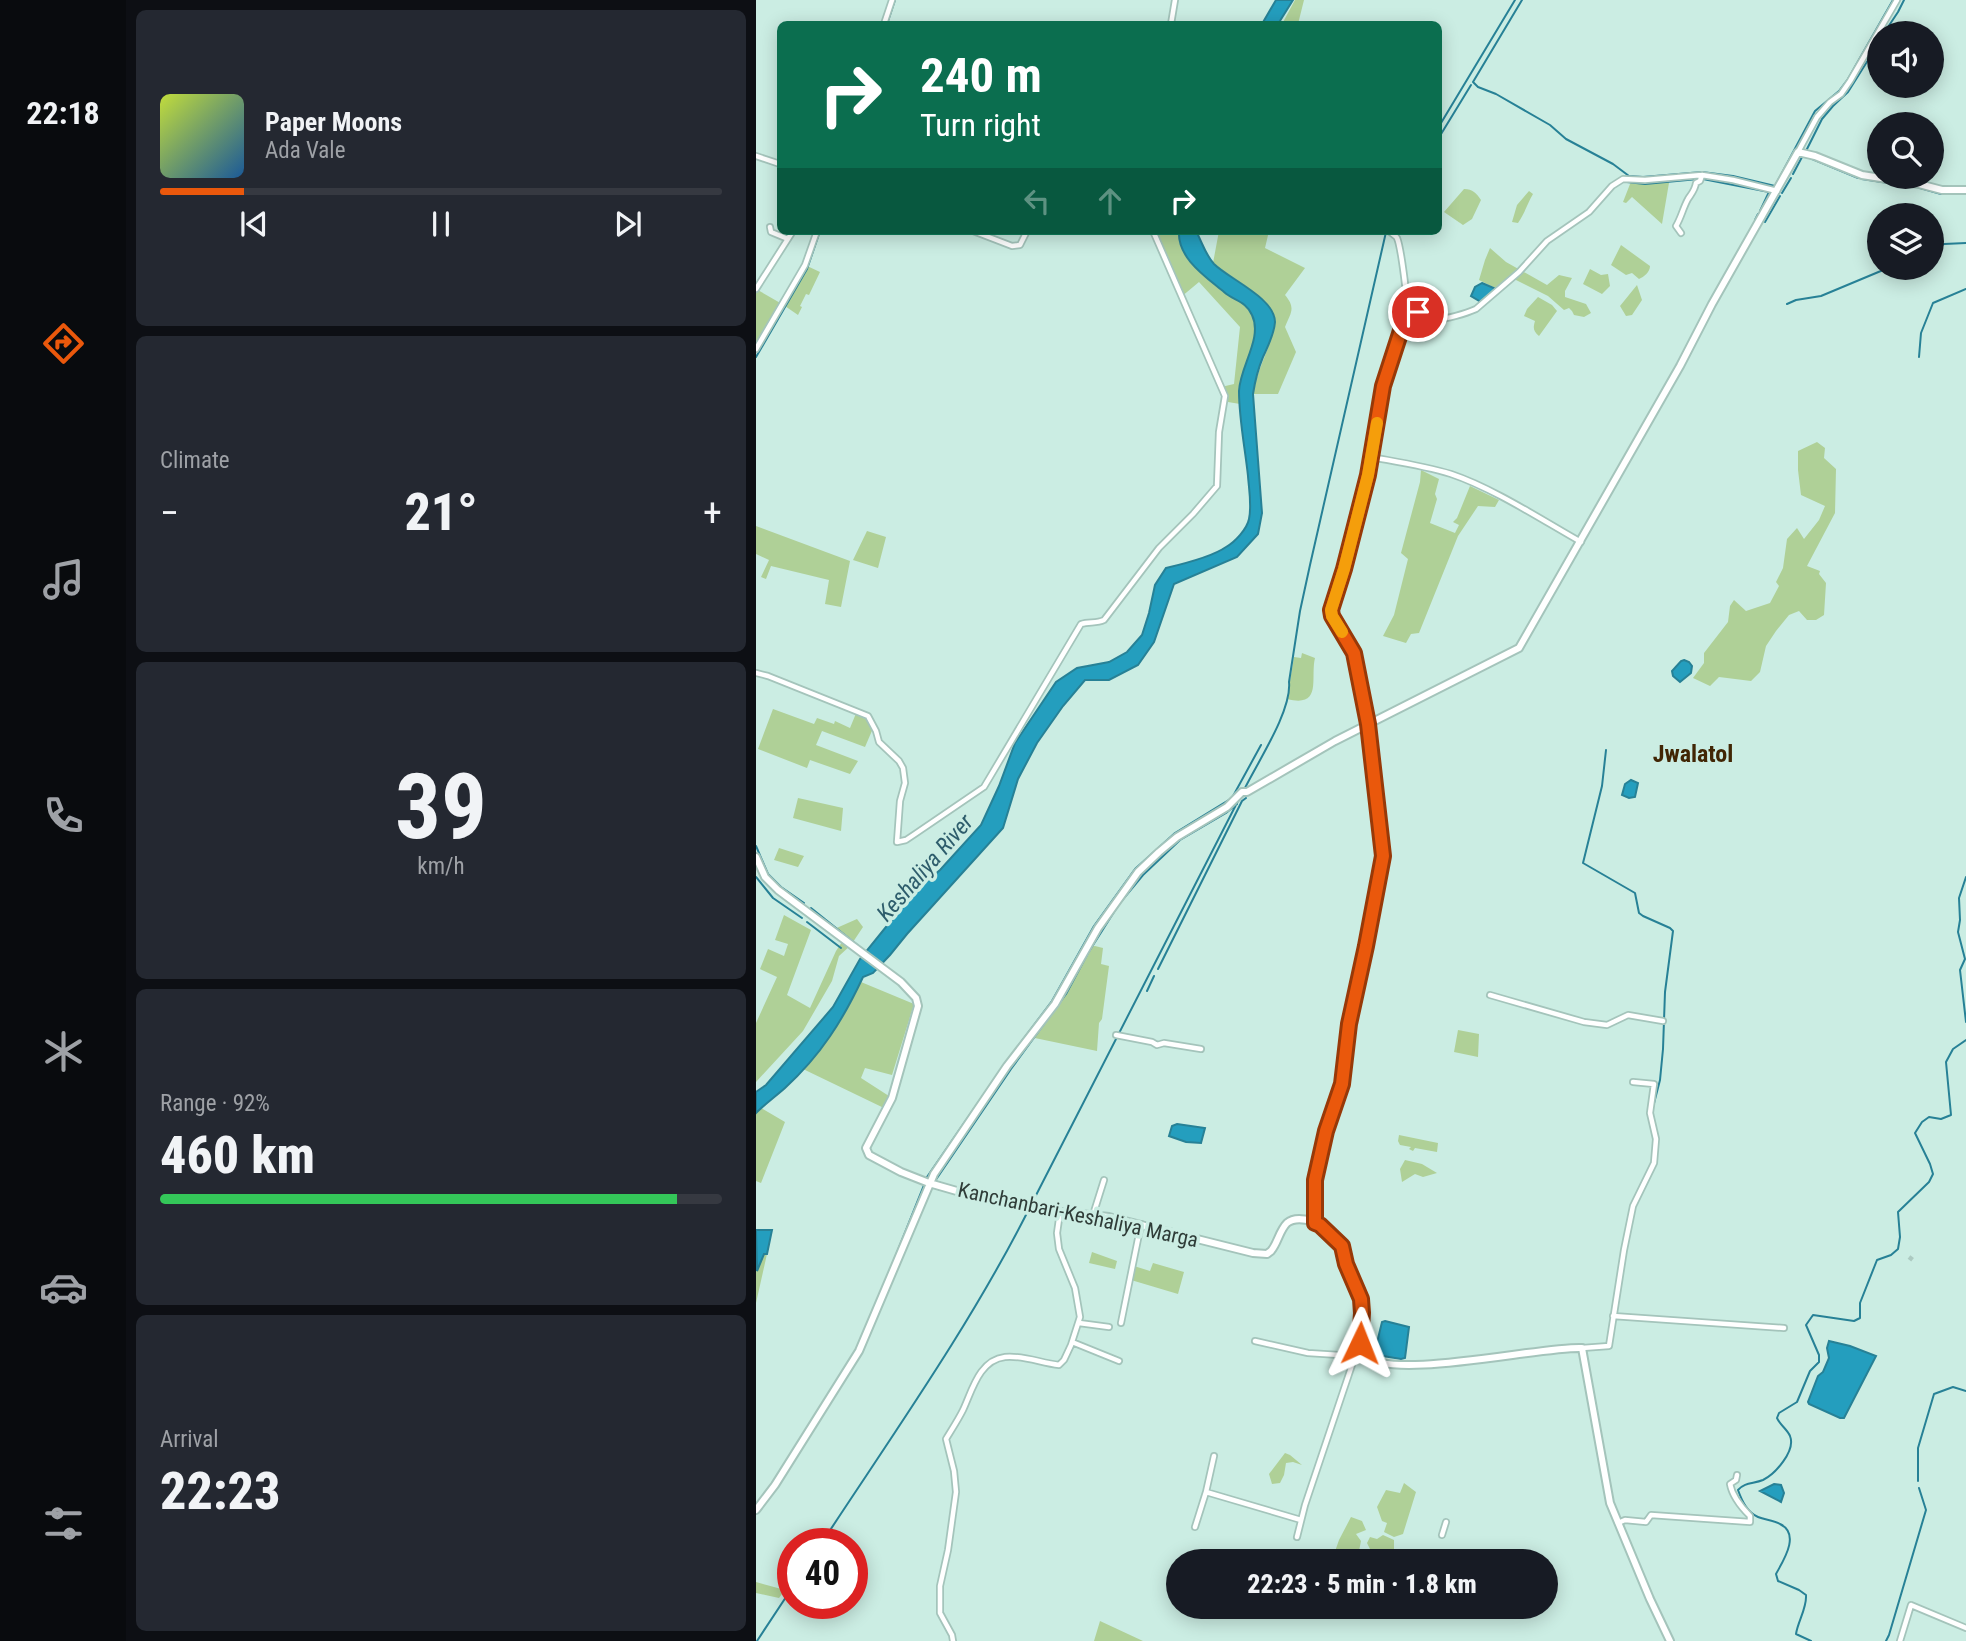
<!DOCTYPE html>
<html lang="en">
<head>
<meta charset="utf-8">
<style>
  body { margin:0; font-family:"Roboto Condensed",sans-serif; background:#242831; color:#f1f3f6; height:100vh; display:flex; flex-direction:column; font-size:26px; white-space:nowrap }
  * { box-sizing:border-box; margin:0 }
  p { font-size:23px; color:#9ea1a6 }
  .icon { flex:none; width:38px; height:38px; fill:none; stroke:currentColor; stroke-width:2; stroke-linecap:round; stroke-linejoin:round }
  .map { position:relative; flex:1; overflow:hidden }
  .drawer { display:flex; flex-direction:column; gap:10px; padding:10px; background:#0d0f14; width:630px }
  .drawer>* { flex:none }
  .hud { position:absolute; left:21px; top:21px; width:665px; height:214px; border-radius:10px; box-shadow:0 4px 18px #0003; background:#0b6e4f; color:#fff; overflow:hidden }
  .fabs { position:absolute; left:1111px; top:21px; display:grid; gap:14px }
  .fabs a { display:grid; place-items:center; width:77px; height:77px; border-radius:50%; background:#171b24; box-shadow:0 4px 18px #0003; font-size:35px }
  .speed { position:absolute; left:21px; top:1528px; display:flex; gap:14px; font-size:35px; font-weight:700; text-align:center }
  .speed>* { display:grid; place-content:center; width:91px; height:91px; border-radius:50%; background:#171b24; box-shadow:0 4px 18px #0003; line-height:1 }
  .speed .limit { border:10px solid #d22; background:#fff; color:#111 }
  .pin { position:absolute; display:grid; place-items:center; width:60px; height:60px; color:#fff; margin:-30px; border:4px solid #fff; border-radius:50%; box-shadow:0 2px 7px #0007 }
  .me { position:absolute; width:77px; margin:-38px; rotate:2deg; stroke-linejoin:round; filter:drop-shadow(0 0 5px #0008) }
  .turn { display:flex; align-items:center; gap:24px; height:147px; padding:0 28px; font-size:32px }
  .turn .icon { width:91px; height:91px; stroke-width:2.5 }
  .turn b { display:block; font-size:49px; line-height:60px }
  .lanes { display:flex; align-items:center; height:66px; padding:0 28px; background:#0003; justify-content:center; gap:35px; direction:ltr }
  .lanes .off { opacity:.35 }
  .big { font-size:52px; font-weight:800; line-height:1.1 }
  .drawer .widget { flex:1; display:flex; flex-direction:column; justify-content:center; gap:10px; min-width:0; padding:0 24px; border-radius:10px; background:#242831 }
  .drawer .dial { align-items:center; gap:0 }
  .dial b { font-size:91px; line-height:1 }
  .song { display:flex; align-items:center; gap:21px }
  .cover { width:84px; height:84px; border-radius:10px; background:linear-gradient(135deg,hsl(70 70% 55%),hsl(210 70% 35%)) }
  .played { height:7px; border-radius:4px; background:linear-gradient(90deg,#ea580c 15%,#363941 15%) }
  .keys { display:flex; justify-content:space-around; direction:ltr }
  .heat { display:flex; justify-content:space-between; align-items:center; font-size:38px; direction:ltr }
  .charge { height:10px; border-radius:5px; background:linear-gradient(90deg,#34c759 92%,#363941 0) }
  .trip { position:absolute; left:410px; top:1549px; width:392px; height:70px; border-radius:35px; background:#171b24; box-shadow:0 4px 18px #0003; font-weight:800; line-height:70px; text-align:center }
  main { display:flex; flex:1; min-height:0 }
  .dock { display:flex; flex-direction:column; width:126px; justify-content:space-around; align-items:center; background:#090b0e; color:#9ea1a6 }
  .dock .icon { width:49px; height:49px }
  .dock .current { color:#ea580c }
  .dock b { font-size:32px; color:#f1f3f6 }
  .map>svg:first-child { display:block }
  .green { fill:#afd097 }
  .water { fill:#249ebe; stroke:#278196; stroke-width:2 }
  .lines { fill:none; stroke-linecap:round; stroke-linejoin:round }
  .stream { stroke:#278196; stroke-width:2 }
  .street-tunnel { stroke:#accac1; stroke-width:4.5; stroke-dasharray:4.5 2; stroke-linecap:butt }
  .street-casing { stroke:#a4c4bb; stroke-width:8 }
  .secondary-casing { stroke:#a4c4bb; stroke-width:10 }
  .street { stroke:#fff; stroke-width:4.5 }
  .secondary { stroke:#fff; stroke-width:6 }
  .route-casing { stroke:#983908; stroke-width:18 }
  .route { stroke:#ea580c; stroke-width:12 }
  .slow { stroke:#f59e0b; stroke-width:12 }
  .labels { text-anchor:middle; dominant-baseline:central; stroke-width:7; stroke-linejoin:round; paint-order:stroke }
  .street-label { font-size:21px; fill:#2f3c38; stroke:#cbede3 }
  .water-label { font-size:23px; font-style:italic; fill:#2e5d6c; stroke:#cbede3 }
  .quarter-label { font-size:24px; font-weight:bold; fill:#412605; stroke:#cbede3 }
</style>
</head>
<body>
<main>
<nav class="dock">
<b>22:18</b>
<svg class="icon current" aria-label="directions" viewBox="0 0 24 24"><path d="M12 3l9 9-9 9-9-9zM9 14v-3h6M13 9l2 2-2 2"/></svg>
<svg class="icon" aria-label="music" viewBox="0 0 24 24"><path d="M9 18V5l10-2v13"/><circle cx="6" cy="18" r="3"/><circle cx="16" cy="16" r="3"/></svg>
<svg class="icon" aria-label="phone" viewBox="0 0 24 24"><path d="M5 4h4l2 5-3 2q2 4 5 5l2-3 5 2v4C11 20 4 13 5 4z"/></svg>
<svg class="icon" aria-label="climate" viewBox="0 0 24 24"><path d="M12 3v18M4 7l16 10M4 17L20 7"/></svg>
<svg class="icon" aria-label="car" viewBox="0 0 24 24"><path d="M5 17H2v-5l4-1 3-4h7l3 4 3 1v5h-3M9 17h6M6 11h13"/><circle cx="7" cy="17" r="2"/><circle cx="17" cy="17" r="2"/></svg>
<svg class="icon" aria-label="filters" viewBox="0 0 24 24"><path d="M4 7h16M4 17h16"/><circle cx="9" cy="7" r="2"/><circle cx="15" cy="17" r="2"/></svg>
</nav>
<section class="drawer">
<div class="widget">
<div class="song"><i class="cover"></i><div><b>Paper Moons</b><p>Ada Vale</p></div></div>
<div class="played"></div>
<div class="keys"><svg class="icon" aria-label="previous" viewBox="0 0 24 24"><path d="M18 5L8 12l10 7zM5 5v14"/></svg><svg class="icon" aria-label="pause" viewBox="0 0 24 24"><path d="M8 5v14M16 5v14"/></svg><svg class="icon" aria-label="next" viewBox="0 0 24 24"><path d="M6 5l10 7-10 7zM19 5v14"/></svg></div>
</div>
<div class="widget"><p>Climate</p>
<div class="heat"><a>−</a><b class="big">21°</b><a>+</a></div>
</div>
<div class="widget dial"><b>39</b><p>km/h</p></div>
<div class="widget"><p>Range · 92%</p><b class="big">460 km</b><div class="charge"></div></div>
<div class="widget"><p>Arrival</p><b class="big">22:23</b></div>
</section>
<div class="map">
<svg width="1210" height="1641" viewBox="0 0 1210 1641">
  <rect width="100%" height="100%" fill="#cbede3"/>
  <path class="green" d="M539,0h9l-6,24h-16z
    M914,177l-8,47 -30,-27 -6,6 -3,-1 9,-23z
    M708,189c9,0 12,4 17,11l-9,19 -9,6 -19,-13z
    M773,191l4,3c-6,10 -8,19 -15,29l-6,-1 5,-17z
    M397,231h26c-2,25 23,41 39,55 5,4 3,4 8,8 10,6 20,8 26,19 10,21 -8,52 -12,74 -1,6 0,11 0,17l-12,-2 -4,4 1,-10 -4,-9 13,-3 6,-57 -41,-45 -18,15z
    M463,231h50l-4,17 40,20 -20,27c11,13 6,17 0,32l11,25 -18,42h-25c3,-19 11,-34 17,-52 15,-42 -31,-57 -57,-79z
    M865,245l29,21c0,6 -6,11 -11,13l-7,-6 -6,2 -15,-10z
    M734,248l16,14 41,23 12,-10 13,3 -7,13v6l21,7 5,9 -7,4 -10,-2 -2,-4 -3,-3 -5,2 -16,-14 -34,-17h-6l-11,10 -18,-9 6,-20z
    M49,265l15,7 -11,23 -3,-1 -6,12 2,1 -4,8 -16,-11 -26,45v-60l26,15z
    M834,269l11,6 7,-1 2,12 -8,8 -19,-10z
    M881,285l5,15 -10,15 -6,1 -6,-10z
    M782,297l14,8 5,6 -18,25c-6,-5 -6,-8 -4,-15l-11,-5 3,-7z
    M1061,442l8,6 -1,10 12,11 -1,44 -28,53 13,5 -1,3 7,9 -2,32 -8,5h-9l-8,-9 -10,4 -13,16 -10,15 -6,26 -9,9 -32,-4 -9,9 -17,-8 11,-15v-10l24,-31 2,-16 4,-6 12,11 24,-8 9,-17 -3,-4 7,-14 4,-29 10,-11 7,11 15,-19 6,-14 -24,-11 -3,-25v-19z
    M665,470l18,9 -4,15 2,5 -7,24 25,10 4,-8 -6,-3 4,-4 13,-32 29,14 -4,7 -17,-1 -20,30 -39,97 -8,1 -5,9 -23,-7 11,-21 14,-56 -7,-6 19,-71z
    M0,526l94,35 -9,46 -16,-3 4,-24 -58,-14 -5,13 -5,-2 8,-17 -13,-6z
    M111,531l19,6 -8,31 -25,-8z
    M546,653l13,5c-5,20 8,50 -28,41l7,-42 7,1z
    M17,709l41,15 3,-6 17,6 1,-3 15,7 7,-17 11,5 6,10 -9,21 -43,-16 -6,14 42,16 -8,13 -40,-14 -3,8 -49,-19z
    M42,798l45,10 -2,23 -48,-13z
    M23,848l25,8 -6,11 -24,-7z
    M28,915l27,15 -24,65 23,13 26,-57 8,-12 -12,-9 25,-11 6,8 -12,18 -12,11 -7,25 -29,50 -47,51v-59l21,-46 -17,-8 8,-20 16,7 4,-12 -13,-4z
    M339,946l8,2 -2,16 8,2 -7,53 -3,4 -2,28 -67,-14 57,-90z
    M105,982l53,22 -22,71 -27,-7 -4,10 31,20 -6,11 -83,-40c25,-26 43,-54 58,-87z
    M702,1030l21,4 -1,23 -24,-5z
    M5,1108l24,14 -24,61 -5,-2v-68z
    M643,1135l39,8 -1,9 -22,-4 -2,3 -4,-2 2,-2 -11,-2 -2,-4z
    M649,1160l17,4 15,9 -14,4 -8,-3 -13,8 -2,-13z
    M336,1252l25,9 -2,8 -26,-6z
    M8,1253l3,1 -11,49v-33z
    M397,1263l31,9 -6,22 -47,-14 3,-14 16,5z
    M529,1453l5,2 12,10 -9,-3 -7,1 -2,12 -4,8 -8,1 -3,-10z
    M648,1483l12,9 -13,42 -9,3 -10,-5 3,-9 -5,-2 -5,-14 9,-17 14,3z
    M595,1517l11,4 4,9 -10,4 5,7 -4,20h-23l-2,-1 7,-20z
    M627,1535l11,5v9l-6,12h-23l5,-12 -3,-6 3,-6 7,2z
    M0,1582l29,8 -6,8 -23,-5z
    M344,1621l43,20h-49z"/>
  <path class="water" d="M520,0h17l-15,24h-16z
    M423,231h17c6,11 9,23 18,33 15,15 61,34 61,58 -1,13 -7,24 -12,35 -5,12 -8,24 -10,37l9,119 -4,21 -21,23 -63,27 -20,58 -16,23 -29,15h-24l-22,26 -26,37 -19,36 -15,49 -96,106 -17,21 -17,18 -10,4c-20,43 -42,78 -78,111 -9,8 -20,16 -29,25v-21l10,-7 67,-78 27,-48 55,-68 25,-21 41,-45 18,-39 16,-43 41,-61 21,-14 32,-6 18,-10 15,-17 7,-22 6,-28 11,-17c17,-4 46,-11 60,-21 9,-5 21,-18 23,-28 3,-14 0,-29 -1,-43 -3,-28 -9,-57 -9,-85 1,-25 24,-53 13,-76 -6,-14 -18,-14 -28,-23 -18,-15 -47,-34 -45,-61z
    M726,283l14,6 -15,13 -10,-6 4,-9z
    M928,660l5,2 3,4 -1,7 -11,9 -7,-6 -1,-5 9,-10z
    M875,780l7,3 -3,14 -6,1 -7,-3 3,-11z
    M421,1124l28,4 -4,15 -15,-1 -17,-6 3,-10z
    M0,1230h16l-5,24h-3l-7,17z
    M629,1321l24,6 -4,31 -4,1 -24,-4 -2,-4 7,-29z
    M1073,1341l21,5 26,10 -32,62h-4l-31,-14 -1,-2 10,-26 5,-4 6,-14 -2,-10z
    M1018,1484l7,1 3,8 -3,9 -21,-11z"/>
  <g class="lines">
    <path class="stream" d="M766,0l-49,82 5,5 18,7 54,31 16,14 47,25 16,12 14,1 59,-5 31,4 42,10 40,-75 24,-20 9,-12 45,-79
      M131,24l8,-24
      M1128,33l14,-21 6,-12
      M682,128l77,-128
      M682,139l33,-54
      M1051,151h-1l16,-32 11,-13 15,-14 32,-51
      M1037,174l9,-17 3,-1 53,22
      M947,179l66,13 -9,19
      M1106,179l53,8
      M871,182l18,2 53,-5
      M1164,188l21,6h25
      M1026,193l9,-15
      M999,220l3,-6
      M1009,222l15,-26
      M1176,249l12,-5 22,-1
      M1031,304l9,-4 25,-4 67,-28
      M0,357l51,-88 13,-38
      M1163,357l2,-24 12,-30 33,-14
      M850,750l-4,36 -19,77 52,30 4,20 4,3 27,12 3,3 -8,61 -2,57 -3,31 -8,31 4,20
      M488,790c13,-27 48,-79 45,-108l11,-71 10,-46 76,-333
      M489,790l5,-4
      M0,846l12,28 13,13 23,16
      M0,877l17,21 29,20
      M1210,877l-7,21 1,22 -2,12 7,27 -5,11 6,52
      M55,908l55,44
      M51,922l34,26
      M402,969l84,-168 4,-3
      M391,991l7,-15
      M171,1177l77,-112 48,-64 42,-75 41,-57 40,-36 57,-35 29,-53
      M176,1187l9,3
      M196,1187l-17,-6 76,-112 55,-75 22,-41 31,-49 24,-29 37,-35 46,-27 11,-9
      M214,1198l54,12
      M275,1205l209,-408
      M130,1280l38,-95
      M1162,1481v-33l16,-54 19,-7 13,4
      M65,1544c72,-110 149,-218 208,-335
      M1,1641l33,-50
      M1055,1641l-15,-7c2,-13 11,-26 10,-39l-7,-5 -21,-9 -2,-7c7,-13 25,-40 4,-50 -7,-4 -15,-4 -22,-7 -11,-5 -16,-16 -20,-27 7,-8 15,-6 25,-10 12,-6 33,-29 27,-44 -3,-7 -10,-11 -13,-18l2,-5 18,-11 13,-31 9,-9v-7l-13,-30 7,-10 41,6 6,-3v-15l17,-43 14,-5 7,-6 2,-12 -2,-25 31,-30 4,-8 -3,-10 -15,-31 7,-11 7,-5 12,2 10,-4 -5,-53 7,-13 13,-9
      M1130,1641l3,-6 37,-125 -7,-22"/>
    <path class="street-tunnel" d="M1153,1257l4,3"/>
    <defs>
      <path id="street" d="M128,24l8,-24
        M415,24l4,-24
        M1042,152l19,-35 13,-15 11,-8 9,-13 47,-81
        M0,156l24,8
        M14,227l1,5 17,7
        M217,231l39,15 8,-1 7,-14
        M925,233l-5,-7c5,-8 7,-18 12,-27 4,-6 7,-9 8,-16l4,-2 2,-6
        M0,289l37,-58
        M651,312c13,0 17,5 28,7 10,1 32,-6 41,-10l43,-37 28,-31 42,-29 23,-26 11,-7 22,1 57,-5 31,5 44,11
        M0,349l49,-84 12,-34
        M615,457c27,5 54,9 80,17 42,14 91,46 130,68
        M0,673l12,3 100,40 8,15 3,11 20,19 4,7 2,15 -5,18 -3,41 9,-2 9,-6 69,-47 97,-163c8,-3 15,0 23,-4l55,-72 34,-34 24,-28 2,-54 6,-36 -72,-165
        M734,995l94,27 23,3 21,-10 35,6
        M360,1035l36,7 5,3 7,-2 37,6
        M337,1215l11,-35
        M559,1223v-43l11,-49 16,-47 7,-60 17,-78 17,-90 -15,-131 -14,-72 -22,-37 -1,-6 13,-41 24,-94 15,-90 24,-73c1,-10 -6,-65 -10,-74 -1,-2 -6,-5 -8,-7
        M857,1316l171,12
        M323,1323l30,4
        M365,1323l20,-99
        M499,1341l53,12 47,3
        M316,1342l47,19
        M826,1348l27,-2 15,-96 9,-44 21,-43 2,-24 -6,-26 4,-29 -21,-2
        M450,1492l95,28
        M862,1523l7,-3 21,2 5,-7 99,7v-6c-8,-8 -18,-21 -20,-32l6,-4 1,-5
        M439,1527l11,-35 8,-36
        M686,1535l4,-13
        M541,1537l8,-32 50,-149 6,-9
        M197,1641l-1,-6 -12,-22v-27l8,-36 8,-58 -2,-21 -8,-32c6,-10 12,-19 17,-29 9,-19 16,-50 42,-53 18,-2 36,6 54,8l5,-5 7,-15 9,-28 -5,-29 -16,-39 -2,-16 3,-21
        M1144,1641l11,-36 55,23"/>
      <path id="secondary" d="M0,857l9,20 13,13 123,92 15,16 2,8 -26,92 -26,50 3,7 32,17 28,11 59,17 72,12 49,5 144,36 14,1 4,-3c7,-8 8,-20 16,-28 7,-6 17,-4 25,-2 11,4 22,14 29,23 3,6 3,14 5,21 5,15 15,29 16,45 1,15 -8,34 4,46 25,25 176,-10 216,-8l28,155 40,96 20,42
        M0,1510l19,-25 84,-134 75,-177 73,-108 48,-62 43,-76 40,-56 21,-20 18,-15 50,-30 15,-15h5l88,-51 184,-93 161,-282 32,-62 86,-152 17,4 47,19 57,9 23,6h24"/>
    </defs>
    <use href="#street" class="street-casing"/>
    <use href="#secondary" class="secondary-casing"/>
    <use href="#street" class="street"/>
    <use href="#secondary" class="secondary"/>
  </g>
  <g class="lines">
    <defs>
      <path id="route" d="M604,1343l2,-30 -1,-14 -15,-35 -4,-18 -22,-21 -5,-2v-43l11,-49 16,-47 7,-60 17,-78 17,-90 -15,-132 -14,-71 -22,-37 -1,-6 13,-41 24,-94 15,-89 24,-74h11"/>
    </defs>
    <use href="#route" class="route-casing"/>
    <use href="#route" class="route"/>
    <path class="slow" d="M586,632l-10,-16 -1,-6 13,-41 24,-94 9,-52"/>
  </g>
  <g class="labels">
    <g class="street-label">
      <text transform="translate(322 1215) rotate(12)">Kanchanbari-Keshaliya Marga</text>
    </g>
    <g class="water-label">
      <text transform="translate(169 868) rotate(-49)">Keshaliya River</text>
    </g>
    <g class="quarter-label">
      <text x="937" y="754">Jwalatol</text>
    </g>
  </g>
</svg>
<div class="fabs">
<a><svg class="icon" aria-label="sound" viewBox="0 0 24 24"><path d="M4 9h4l5-4v14l-5-4H4zM17 9q2 3 0 6"/></svg></a>
<a><svg class="icon" aria-label="search" viewBox="0 0 24 24"><circle cx="10" cy="10" r="6"/><path d="M15 15l6 6"/></svg></a>
<a><svg class="icon" aria-label="layers" viewBox="0 0 24 24"><path d="M12 4l9 5-9 5-9-5zM3 14l9 5 9-5"/></svg></a>
</div>
<div class="speed"><div class="limit">40</div></div>
<div class="pin" style="left:662px;top:312px;background:#d93025"><svg class="icon" aria-label="arrive" viewBox="0 0 24 24"><path d="M6 21V4h12l-3 4 3 4H6"/></svg></div>
<svg class="me" style="left:604px;top:1343px" viewBox="-20 -20 40 40"><path d="M0-17L14 15 0 8-14 15z" fill="#ea580c" stroke="#fff" stroke-width="4"/></svg>
<div class="trip">22:23 · 5 min · 1.8 km</div>
<div class="hud">
<div class="turn"><svg class="icon" aria-label="right" viewBox="0 0 24 24"><path d="M7 20v-9h11M14 6l5 5-5 5"/></svg><div><b>240 m</b>Turn right</div></div>
<div class="lanes"><svg class="icon off" aria-label="left" viewBox="0 0 24 24"><path d="M17 20v-9H6M10 6l-5 5 5 5"/></svg><svg class="icon off" aria-label="ahead" viewBox="0 0 24 24"><path d="M12 20V5M6 11l6-6 6 6"/></svg><svg class="icon" aria-label="right" viewBox="0 0 24 24"><path d="M7 20v-9h11M14 6l5 5-5 5"/></svg></div>
</div>
</div>
</main>
</body>
</html>
